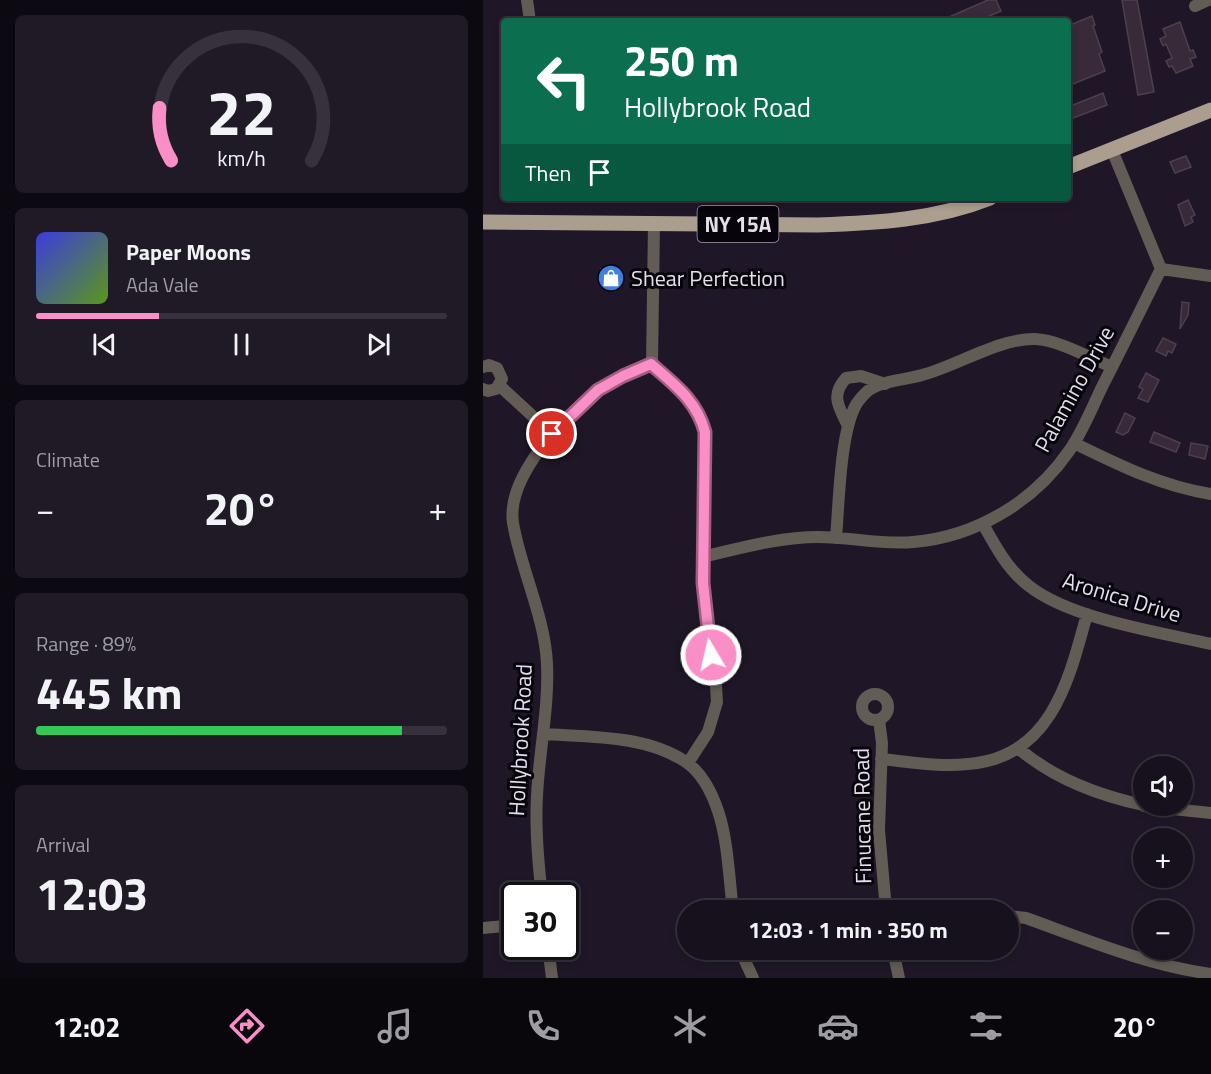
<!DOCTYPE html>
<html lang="en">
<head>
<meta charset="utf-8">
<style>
  body { margin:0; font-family:"Titillium Web",sans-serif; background:#201a26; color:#f1f3f6; height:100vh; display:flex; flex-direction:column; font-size:22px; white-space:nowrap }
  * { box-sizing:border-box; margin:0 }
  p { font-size:20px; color:#9e9da4 }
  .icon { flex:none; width:33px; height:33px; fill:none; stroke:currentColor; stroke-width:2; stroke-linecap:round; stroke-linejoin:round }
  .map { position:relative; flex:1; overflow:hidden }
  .details { display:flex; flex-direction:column; gap:15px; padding:15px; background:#0d0910; width:483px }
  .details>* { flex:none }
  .top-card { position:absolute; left:18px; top:18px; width:570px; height:183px; border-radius:6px; box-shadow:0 3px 9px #0003,0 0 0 2px #36313b; background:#0b6e4f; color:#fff; overflow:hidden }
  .controls { position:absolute; left:650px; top:756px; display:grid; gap:12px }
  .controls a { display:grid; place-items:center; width:60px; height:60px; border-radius:50%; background:#17111d; box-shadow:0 3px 9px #0003,0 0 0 2px #36313b; font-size:30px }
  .speed { position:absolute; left:18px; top:882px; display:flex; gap:12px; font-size:30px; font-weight:700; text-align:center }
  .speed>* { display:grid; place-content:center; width:78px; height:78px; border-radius:50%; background:#17111d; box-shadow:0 3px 9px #0003,0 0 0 2px #36313b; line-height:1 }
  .speed .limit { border:3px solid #111; border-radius:9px; background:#fff; color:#111 }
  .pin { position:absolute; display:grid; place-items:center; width:51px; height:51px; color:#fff; margin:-26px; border:3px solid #fff; border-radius:50%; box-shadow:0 2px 6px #0007 }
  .me { position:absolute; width:66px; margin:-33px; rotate:351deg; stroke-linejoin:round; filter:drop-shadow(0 0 4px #0008) }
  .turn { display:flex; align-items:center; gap:21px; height:126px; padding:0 24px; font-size:27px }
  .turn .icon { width:78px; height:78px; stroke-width:2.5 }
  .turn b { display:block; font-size:42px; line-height:51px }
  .then { display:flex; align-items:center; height:57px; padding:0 24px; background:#0003; gap:12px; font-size:22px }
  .big { font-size:45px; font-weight:700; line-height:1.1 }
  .details .card { flex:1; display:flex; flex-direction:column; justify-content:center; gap:9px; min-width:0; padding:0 21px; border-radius:9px; background:#201a26 }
  .details .dial { align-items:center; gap:0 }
  .dial svg { height:156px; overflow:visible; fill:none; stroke:#36313b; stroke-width:7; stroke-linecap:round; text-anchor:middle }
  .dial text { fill:#f1f3f6; stroke:none }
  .song { display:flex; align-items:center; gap:18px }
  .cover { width:72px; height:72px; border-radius:9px; background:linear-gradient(135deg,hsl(240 70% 55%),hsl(90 70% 35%)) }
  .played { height:6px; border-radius:3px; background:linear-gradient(90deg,#fa8fc7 30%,#36313b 30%) }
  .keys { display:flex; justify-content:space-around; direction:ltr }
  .heat { display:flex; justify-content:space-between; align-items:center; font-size:33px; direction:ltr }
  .charge { height:9px; border-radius:4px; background:linear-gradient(90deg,#34c759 89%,#36313b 0) }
  .trip { position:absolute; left:194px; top:900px; width:342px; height:60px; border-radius:30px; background:#17111d; box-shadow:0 3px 9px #0003,0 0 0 2px #36313b; font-weight:700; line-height:60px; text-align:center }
  .menu { display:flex; height:96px; justify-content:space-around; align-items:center; background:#09070c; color:#9e9da4 }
  .menu .icon { width:42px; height:42px }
  .menu .on { color:#fa8fc7 }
  .menu b { font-size:27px; color:#f1f3f6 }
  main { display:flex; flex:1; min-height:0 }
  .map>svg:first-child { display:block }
  .building { fill:#382a39; stroke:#4e3f4e; stroke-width:1.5 }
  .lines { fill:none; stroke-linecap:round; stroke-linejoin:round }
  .minor { stroke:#625c54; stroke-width:12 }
  .major { stroke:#ab9e8e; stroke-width:15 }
  .route-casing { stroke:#a25d81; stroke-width:15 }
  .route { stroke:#fa8fc7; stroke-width:10 }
  .labels { text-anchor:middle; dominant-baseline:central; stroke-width:6; stroke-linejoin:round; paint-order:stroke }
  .shield { fill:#07050b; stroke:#a29ea8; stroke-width:1.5 }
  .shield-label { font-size:21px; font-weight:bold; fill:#e4dfeb }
  .poi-label { font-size:22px; fill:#e4dfeb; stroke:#07050b; text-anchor:start }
  .street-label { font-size:22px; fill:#e4dfeb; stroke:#07050b }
</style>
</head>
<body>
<main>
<section class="details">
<div class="card dial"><svg viewBox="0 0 100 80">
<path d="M14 69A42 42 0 1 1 86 69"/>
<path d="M14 69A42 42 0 0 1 8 42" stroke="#fa8fc7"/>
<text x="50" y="56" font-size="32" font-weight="700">22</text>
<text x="50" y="72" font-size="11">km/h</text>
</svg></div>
<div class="card">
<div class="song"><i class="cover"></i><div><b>Paper Moons</b><p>Ada Vale</p></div></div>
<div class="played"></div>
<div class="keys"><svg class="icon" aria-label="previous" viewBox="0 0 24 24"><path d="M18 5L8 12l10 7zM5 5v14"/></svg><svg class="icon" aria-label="pause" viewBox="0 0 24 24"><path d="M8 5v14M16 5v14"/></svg><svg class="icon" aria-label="next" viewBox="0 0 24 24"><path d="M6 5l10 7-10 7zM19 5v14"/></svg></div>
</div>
<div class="card"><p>Climate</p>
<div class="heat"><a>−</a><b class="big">20°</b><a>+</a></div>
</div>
<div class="card"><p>Range · 89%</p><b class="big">445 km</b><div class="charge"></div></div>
<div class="card"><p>Arrival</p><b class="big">12:03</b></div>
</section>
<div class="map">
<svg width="728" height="978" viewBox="0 0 728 978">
  <rect width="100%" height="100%" fill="#1f1727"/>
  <path class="building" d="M505,0h8l5,11 -23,10h-38z
    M639,0h15l17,92 -16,3z
    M609,16l3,9 -2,1 9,26 -3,2 6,17 -37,15v-60z
    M697,22l10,29 3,-1 3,7 -6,2 3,7 -17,7 -4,-7 -3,1 -3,-6 6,-3 -6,-14 -3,2 -3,-7 6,-3 -3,-7z
    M620,93l4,12 -39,15v-13z
    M703,156l5,11 -16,6 -5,-11z
    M705,200l7,15 -4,2 2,5 -8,4 -7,-21z
    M118,269h20v17h-20z
    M699,302l7,1 -1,12 -8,14z
    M680,338l13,6 -4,9 -4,-2 -2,5 -10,-5z
    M663,373l13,7 -11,22 -10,-4 5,-9 -4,-2z
    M642,413l10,5 -7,14 -5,3 -7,-3z
    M671,432l26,11 -4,9 -26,-10z
    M708,443l17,3 -3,13 -16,-4z"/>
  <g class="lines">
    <path class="minor" d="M44,0l3,21
      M712,6l13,-6
      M678,269l50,7
      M169,364c24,22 44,36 53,68l-2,151 5,56 7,31 2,32 -9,30 -20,31
      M169,364l2,-141
      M0,367l6,-2 8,3 5,11 -6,10 -8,2 -5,-2
      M17,386l52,48
      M365,426c-9,-19 -18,-30 -2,-48l15,-2 24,8
      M591,443c45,22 87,43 137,51
      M500,524c12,22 25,46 46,62 42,33 129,46 182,58
      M353,538c3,-34 4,-108 21,-135 3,-4 8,-10 12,-13 15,-10 37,-10 53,-15 34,-9 78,-37 113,-36 24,1 55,19 77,28
      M219,557c39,-9 77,-20 116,-20 33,0 63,8 95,5 62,-5 121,-40 156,-91 15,-21 25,-49 37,-72 19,-37 37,-74 55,-110l-49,-119
      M379 707a13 13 0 1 1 26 0a13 13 0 1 1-26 0Z
      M396,720l3,23 -3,87 7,80
      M61,734c46,3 102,1 142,28 16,11 26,31 32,49 10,29 11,68 15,99
      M535,748c36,31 79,47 125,57
      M398,759c29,3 58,8 87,5 83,-6 101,-84 119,-150
      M661,806l67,7
      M59,896c-4,-34 -7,-67 -5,-100 2,-44 12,-88 10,-132 -2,-47 -26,-94 -34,-141 -7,-46 51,-107 86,-133 16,-12 34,-18 53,-26
      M525,916l18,2c61,22 121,47 185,56
      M0,928l32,-3
      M65,946l4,32
      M257,950l13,28
      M410,950l6,28"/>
    <path class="major" d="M585,167l143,-57
      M0,222l335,3c58,-2 117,-5 172,-27"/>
  </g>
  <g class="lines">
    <defs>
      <path id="route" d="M69,434l46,-44 25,-14 28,-12c24,21 46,37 54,68l-2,151 8,72"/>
    </defs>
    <use href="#route" class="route-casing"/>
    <use href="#route" class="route"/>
  </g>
  <defs>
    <symbol id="shop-disc" viewBox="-11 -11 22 22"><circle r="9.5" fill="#3f7fe0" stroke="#07050b"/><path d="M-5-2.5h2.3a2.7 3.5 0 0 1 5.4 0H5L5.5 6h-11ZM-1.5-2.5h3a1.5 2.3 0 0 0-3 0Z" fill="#fff"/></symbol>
  </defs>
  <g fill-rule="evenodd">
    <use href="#shop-disc" x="113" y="263" width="30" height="30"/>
  </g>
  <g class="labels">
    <rect class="shield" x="214.5" y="206" width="81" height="36" rx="4.5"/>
    <g class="shield-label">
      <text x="255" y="224">NY 15A</text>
    </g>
    <g class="poi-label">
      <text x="148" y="278">Shear Perfection</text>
    </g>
    <g class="street-label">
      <text transform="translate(591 389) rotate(-61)">Palamino Drive</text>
      <text transform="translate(639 597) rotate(17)">Aronica Drive</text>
      <text transform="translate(37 740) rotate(-87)">Hollybrook Road</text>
      <text transform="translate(379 816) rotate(-91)">Finucane Road</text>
    </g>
  </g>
</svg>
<div class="controls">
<a><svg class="icon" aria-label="sound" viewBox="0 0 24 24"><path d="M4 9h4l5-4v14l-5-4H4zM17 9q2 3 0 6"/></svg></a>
<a>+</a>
<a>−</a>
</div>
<div class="speed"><div class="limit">30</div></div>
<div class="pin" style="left:69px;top:434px;background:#d93025"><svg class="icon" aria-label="arrive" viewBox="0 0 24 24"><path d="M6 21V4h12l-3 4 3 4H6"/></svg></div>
<svg class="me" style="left:228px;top:655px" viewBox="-20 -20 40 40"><circle r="17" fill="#fa8fc7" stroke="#fff" stroke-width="3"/><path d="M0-11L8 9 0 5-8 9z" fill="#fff"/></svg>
<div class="trip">12:03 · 1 min · 350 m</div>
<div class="top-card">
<div class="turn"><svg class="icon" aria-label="left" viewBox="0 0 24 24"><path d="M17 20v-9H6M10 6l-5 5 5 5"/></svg><div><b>250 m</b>Hollybrook Road</div></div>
<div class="then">Then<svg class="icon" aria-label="arrive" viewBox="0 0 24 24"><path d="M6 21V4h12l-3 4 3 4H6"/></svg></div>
</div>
</div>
</main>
<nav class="menu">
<b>12:02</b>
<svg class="icon on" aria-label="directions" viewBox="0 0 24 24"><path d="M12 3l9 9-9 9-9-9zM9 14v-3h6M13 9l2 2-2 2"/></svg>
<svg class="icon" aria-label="music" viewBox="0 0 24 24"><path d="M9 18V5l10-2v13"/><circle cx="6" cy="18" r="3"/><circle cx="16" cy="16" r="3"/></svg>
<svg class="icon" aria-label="phone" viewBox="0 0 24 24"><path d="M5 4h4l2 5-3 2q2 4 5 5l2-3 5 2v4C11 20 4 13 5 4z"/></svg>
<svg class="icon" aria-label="climate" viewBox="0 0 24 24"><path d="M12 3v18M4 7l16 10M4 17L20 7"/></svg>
<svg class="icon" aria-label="car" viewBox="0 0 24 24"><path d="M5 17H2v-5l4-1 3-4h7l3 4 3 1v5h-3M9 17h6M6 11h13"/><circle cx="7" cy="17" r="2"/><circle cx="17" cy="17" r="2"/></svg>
<svg class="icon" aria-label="filters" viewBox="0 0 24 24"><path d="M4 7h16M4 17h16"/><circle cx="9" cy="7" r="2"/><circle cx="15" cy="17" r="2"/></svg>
<b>20°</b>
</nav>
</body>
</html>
